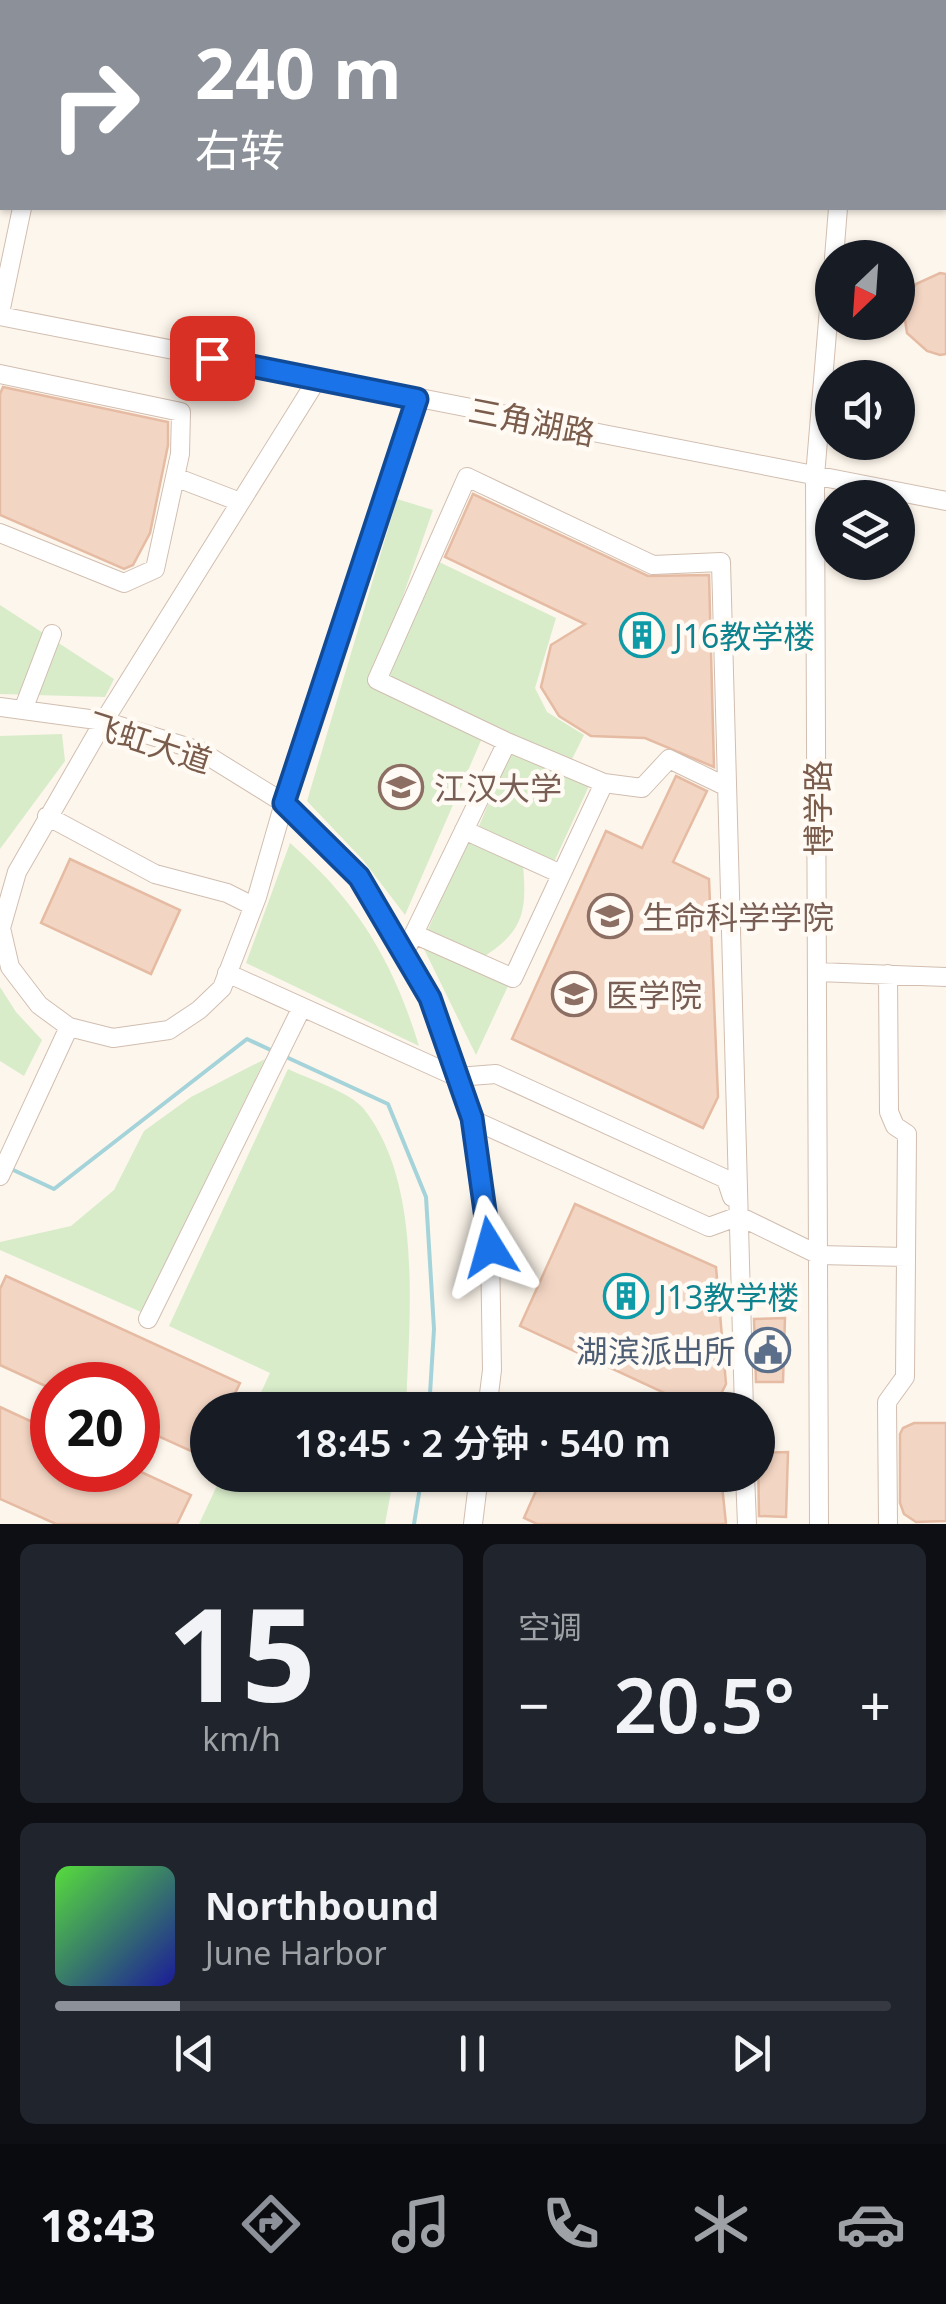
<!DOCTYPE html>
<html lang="zh">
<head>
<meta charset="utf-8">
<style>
  body { margin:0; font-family:"Noto Sans","Noto Sans SC",sans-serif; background:#20242c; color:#f1f3f6; height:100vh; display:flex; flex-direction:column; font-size:38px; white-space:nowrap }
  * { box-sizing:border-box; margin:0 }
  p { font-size:32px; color:#9ea1a6 }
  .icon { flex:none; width:55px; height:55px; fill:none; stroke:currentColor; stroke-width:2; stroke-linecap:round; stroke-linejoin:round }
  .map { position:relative; height:1524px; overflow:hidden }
  .drawer { display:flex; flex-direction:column; gap:20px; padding:20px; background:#0d0f14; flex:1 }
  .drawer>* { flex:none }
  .banner { position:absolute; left:0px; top:0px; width:948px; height:210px; box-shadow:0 2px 8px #0004; background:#8c9099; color:#fff; overflow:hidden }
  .needle { width:65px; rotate:205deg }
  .tools { position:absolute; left:815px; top:240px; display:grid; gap:20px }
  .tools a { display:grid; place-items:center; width:100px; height:100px; border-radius:50%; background:#171b24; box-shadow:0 2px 8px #0004; font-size:50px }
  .speed { position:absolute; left:30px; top:1362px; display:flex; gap:20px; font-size:50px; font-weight:700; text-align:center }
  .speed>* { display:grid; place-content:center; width:130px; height:130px; border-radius:50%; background:#171b24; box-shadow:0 2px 8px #0004; line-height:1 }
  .speed .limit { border:15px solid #d22; background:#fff; color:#111 }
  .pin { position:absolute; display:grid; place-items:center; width:85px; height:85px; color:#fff; margin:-42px; border-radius:20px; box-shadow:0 5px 15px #0006 }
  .me { position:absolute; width:110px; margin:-55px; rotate:352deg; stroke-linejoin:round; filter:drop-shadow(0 0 8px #0008) }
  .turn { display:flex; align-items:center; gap:35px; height:210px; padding:0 30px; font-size:45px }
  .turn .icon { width:130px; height:130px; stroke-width:2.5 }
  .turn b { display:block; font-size:70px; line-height:85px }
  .big { font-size:75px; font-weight:600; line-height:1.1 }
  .drawer .widget { flex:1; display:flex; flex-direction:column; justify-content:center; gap:15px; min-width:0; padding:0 35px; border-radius:15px; background:#20242c }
  .drawer .dial { align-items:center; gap:0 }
  .dial b { font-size:130px; line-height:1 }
  .song { display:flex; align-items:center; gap:30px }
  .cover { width:120px; height:120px; border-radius:15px; background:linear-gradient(135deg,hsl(110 70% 55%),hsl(240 70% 35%)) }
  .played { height:10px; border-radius:5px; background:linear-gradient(90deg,#8c9099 15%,#363941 15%) }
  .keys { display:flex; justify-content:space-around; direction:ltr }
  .heat { display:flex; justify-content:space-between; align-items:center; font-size:55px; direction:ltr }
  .drawer .tiles { flex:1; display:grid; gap:20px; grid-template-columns:1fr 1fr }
  .widget:last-child { grid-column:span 2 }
  .trip { position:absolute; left:190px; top:1392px; width:585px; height:100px; border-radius:50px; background:#171b24; box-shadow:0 2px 8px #0004; font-weight:600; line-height:100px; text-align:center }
  .tabs { display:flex; height:160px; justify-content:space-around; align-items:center; background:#090b0e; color:#9ea1a6 }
  .tabs .icon { width:70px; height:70px }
  .tabs .on { color:#8c9099 }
  .tabs b { font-size:45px; color:#f1f3f6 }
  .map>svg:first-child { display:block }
  .green { fill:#d8ecc9 }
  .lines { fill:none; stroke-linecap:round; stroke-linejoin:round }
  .stream { stroke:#a5d3da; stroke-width:4 }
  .building { fill:#f3d5c3; stroke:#e6bba3; stroke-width:2.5 }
  .minor-casing { stroke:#d1beb0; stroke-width:20 }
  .minor { stroke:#fff; stroke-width:18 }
  .route-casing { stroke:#114b97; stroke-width:25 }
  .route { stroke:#1a73e8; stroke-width:18 }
  .labels { text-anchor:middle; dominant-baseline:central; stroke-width:9; stroke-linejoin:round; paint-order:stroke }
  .street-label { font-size:32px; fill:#7a5c4d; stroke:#fffaf3 }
  .culture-label { font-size:32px; fill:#0d838f; stroke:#fffaf3; text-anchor:start }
  .education-label { font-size:32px; fill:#785e54; stroke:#fffaf3; text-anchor:start }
  .service-label { font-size:32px; fill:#4e5e75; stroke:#fffaf3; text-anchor:end }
</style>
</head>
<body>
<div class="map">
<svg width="946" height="1524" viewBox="0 0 946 1524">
  <rect width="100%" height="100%" fill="#fdf6ec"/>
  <path class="green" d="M397,499l36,11 -61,175 111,51 -78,179 -42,-55 -56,-59z
    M437,561l119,57 -21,70 12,24 37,23 -13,26 -182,-84z
    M0,605l114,74 -9,18 -105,-3z
    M62,734l3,27 -65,88v-113z
    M510,752l79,34 -35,76 -75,-36z
    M466,840l57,25c4,47 1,66 -41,93l-55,-26z
    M290,843c67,58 103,118 129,203l-173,-83z
    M422,945l86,41 -32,69z
    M0,987l16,25 26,28 -18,36 -24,-15z
    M265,1059l-124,253 -141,-62v-8l71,-16 43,-36 30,-59 47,-34z
    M288,1069c19,9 63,24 75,39 61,75 46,211 43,302h-153l17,-37 -101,-47z
    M222,1475h172l-9,49h-186z"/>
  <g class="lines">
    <path class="stream" d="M284,1056l104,48 38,93 8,132 -5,81
      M9,1168l45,21 193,-150 28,13
      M414,1524l8,-49"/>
  </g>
  <path class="building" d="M940,273l6,1v80l-6,1 -13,-4 -20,-18 -4,-26 13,-23z
    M3,387l165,35v23l-18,88 -17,32 -9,4 -124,-54v-121z
    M473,494l175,82 61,-1 5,192 -69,-29 -54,-2 -32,-20 -18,-29 10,-42 34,-21 -140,-67z
    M676,776l31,15 -34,71 36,17 9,218 -15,31 -191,-89 94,-208 36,17z
    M70,859l110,51 -29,64 -110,-51z
    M575,1204l141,63 10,117 -13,26h-12l-181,-84z
    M6,1276l234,107 -13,27h-19v40l-4,7 -66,-30v-42h-86v4l-52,-24v-76z
    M785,1318l-2,64h-27l-2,-63z
    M579,1396l30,14h-36z
    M0,1407l52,24v39h85l54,25 -14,29h-121l-56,-25z
    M914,1423h32v98l-30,1 -12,-8 -4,-11v-69l3,-6z
    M788,1452l-2,65 -27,-1 -1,-63z
    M543,1475h178l5,49h-189l-13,-6z"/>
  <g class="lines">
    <defs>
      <path id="minor" d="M66,2l1,-2
        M855,2v-2
        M834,258l4,-50
        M0,313l22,-105
        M0,316l946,185
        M0,374l181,38 -1,42 -25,115 -31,14 -124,-50
        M318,378l-214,343 -87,151 -16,56 9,39 29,38 30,22 44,11 56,-8 30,-20 23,-22 35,-91 27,-94 133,-404
        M175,477l65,25
        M0,707l104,14 96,30 84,52 75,74 70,121 42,121 19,128 2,123 -5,40
        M23,710l29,-76
        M604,783l38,5 27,-29 58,28
        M47,816l108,58 72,19 26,13
        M464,830l97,44
        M414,934l99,44 91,-195 -97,-41
        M404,954l103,-212 -130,-62 90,-203 186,88 68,-3 23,848
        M818,972l128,5
        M227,973l230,104 39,-3 230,105 6,18
        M471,1119l238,108 30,-11 80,39 87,2 1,-123 -12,-8 -6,-14 -1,-138
        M0,1176l69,-149
        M148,1319l154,-312
        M745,1475l2,49
        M473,1524l6,-49
        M819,1524l-4,-1048 17,-203
        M888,1524l-1,-122 18,-25 1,-120"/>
    </defs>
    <use href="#minor" class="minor-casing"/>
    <use href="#minor" class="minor"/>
  </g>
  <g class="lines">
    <defs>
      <path id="route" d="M212,358l205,41 -133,404 75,74 71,121 42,120 18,129"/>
    </defs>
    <use href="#route" class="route-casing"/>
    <use href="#route" class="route"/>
  </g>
  <defs>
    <symbol id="building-ring" viewBox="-11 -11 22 22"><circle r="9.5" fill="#fffaf3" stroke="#0f9aa8" stroke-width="1.5"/><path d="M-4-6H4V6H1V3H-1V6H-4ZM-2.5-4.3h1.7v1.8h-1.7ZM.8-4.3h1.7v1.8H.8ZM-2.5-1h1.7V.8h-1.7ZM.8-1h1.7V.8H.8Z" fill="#0f9aa8"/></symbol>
    <symbol id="university-ring" viewBox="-11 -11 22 22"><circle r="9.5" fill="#fffaf3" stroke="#8d6e63" stroke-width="1.5"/><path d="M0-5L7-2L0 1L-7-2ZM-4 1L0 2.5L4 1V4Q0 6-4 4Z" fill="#8d6e63"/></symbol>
    <symbol id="civic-ring" viewBox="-11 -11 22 22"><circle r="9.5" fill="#fffaf3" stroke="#5c6f8a" stroke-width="1.5"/><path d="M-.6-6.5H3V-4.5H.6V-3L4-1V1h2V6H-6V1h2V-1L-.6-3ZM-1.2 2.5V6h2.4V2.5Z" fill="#5c6f8a"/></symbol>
  </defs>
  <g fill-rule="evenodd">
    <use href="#building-ring" x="617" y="610" width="50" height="50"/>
    <use href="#university-ring" x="376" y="762" width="50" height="50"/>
    <use href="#university-ring" x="585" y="891" width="50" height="50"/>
    <use href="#university-ring" x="549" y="969" width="50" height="50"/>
    <use href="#building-ring" x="601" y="1271" width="50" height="50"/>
    <use href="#civic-ring" x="743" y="1325" width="50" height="50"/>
  </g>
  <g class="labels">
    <g class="street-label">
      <text transform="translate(532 421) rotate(11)">三角湖路</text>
      <text transform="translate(150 742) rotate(18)">飞虹大道</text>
      <text transform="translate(817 808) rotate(-90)">博学路</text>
    </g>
    <g class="culture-label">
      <text x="674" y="635">J16教学楼</text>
      <text x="658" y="1296">J13教学楼</text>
    </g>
    <g class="education-label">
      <text x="434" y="787">江汉大学</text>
      <text x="642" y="916">生命科学学院</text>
      <text x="606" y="994">医学院</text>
    </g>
    <g class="service-label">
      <text x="736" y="1350">湖滨派出所</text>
    </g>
  </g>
</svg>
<div class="tools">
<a><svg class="needle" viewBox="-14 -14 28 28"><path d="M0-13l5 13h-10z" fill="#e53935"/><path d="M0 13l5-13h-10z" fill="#9ea1a6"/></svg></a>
<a><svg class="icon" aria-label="sound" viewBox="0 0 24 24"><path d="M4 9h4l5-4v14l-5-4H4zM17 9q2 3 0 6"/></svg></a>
<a><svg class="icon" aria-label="layers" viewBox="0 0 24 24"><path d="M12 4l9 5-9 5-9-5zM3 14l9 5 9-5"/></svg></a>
</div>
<div class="speed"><div class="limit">20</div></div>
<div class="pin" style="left:212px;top:358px;background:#d93025"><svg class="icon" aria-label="arrive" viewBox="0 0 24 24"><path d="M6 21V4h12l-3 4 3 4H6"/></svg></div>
<svg class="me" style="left:490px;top:1247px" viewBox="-20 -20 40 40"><path d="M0-17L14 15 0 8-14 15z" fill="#1a73e8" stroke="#fff" stroke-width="4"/></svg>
<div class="trip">18:45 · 2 分钟 · 540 m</div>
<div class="banner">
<div class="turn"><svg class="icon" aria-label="right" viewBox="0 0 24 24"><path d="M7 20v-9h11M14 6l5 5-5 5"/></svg><div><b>240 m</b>右转</div></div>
</div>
</div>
<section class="drawer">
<div class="tiles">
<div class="widget dial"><b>15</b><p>km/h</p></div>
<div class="widget"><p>空调</p>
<div class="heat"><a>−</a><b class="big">20.5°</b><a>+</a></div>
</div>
<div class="widget">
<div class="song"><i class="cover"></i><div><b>Northbound</b><p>June Harbor</p></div></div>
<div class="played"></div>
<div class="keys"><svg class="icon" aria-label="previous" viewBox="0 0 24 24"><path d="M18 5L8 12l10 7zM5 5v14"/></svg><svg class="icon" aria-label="pause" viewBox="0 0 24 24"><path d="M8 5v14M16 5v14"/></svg><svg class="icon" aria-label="next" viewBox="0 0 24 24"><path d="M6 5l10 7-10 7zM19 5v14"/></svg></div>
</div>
</div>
</section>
<nav class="tabs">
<b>18:43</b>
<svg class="icon on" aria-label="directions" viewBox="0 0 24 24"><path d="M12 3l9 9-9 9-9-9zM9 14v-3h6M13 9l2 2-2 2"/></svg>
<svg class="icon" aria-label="music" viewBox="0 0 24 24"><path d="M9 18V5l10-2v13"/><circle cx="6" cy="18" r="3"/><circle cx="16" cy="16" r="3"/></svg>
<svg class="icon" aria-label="phone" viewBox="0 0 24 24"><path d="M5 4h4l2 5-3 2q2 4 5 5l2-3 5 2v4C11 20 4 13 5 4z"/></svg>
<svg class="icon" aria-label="climate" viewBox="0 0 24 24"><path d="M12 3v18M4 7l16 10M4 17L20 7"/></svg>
<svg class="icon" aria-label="car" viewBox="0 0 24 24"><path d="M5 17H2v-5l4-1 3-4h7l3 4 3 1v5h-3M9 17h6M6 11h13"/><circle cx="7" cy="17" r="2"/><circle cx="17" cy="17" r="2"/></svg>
</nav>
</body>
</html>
